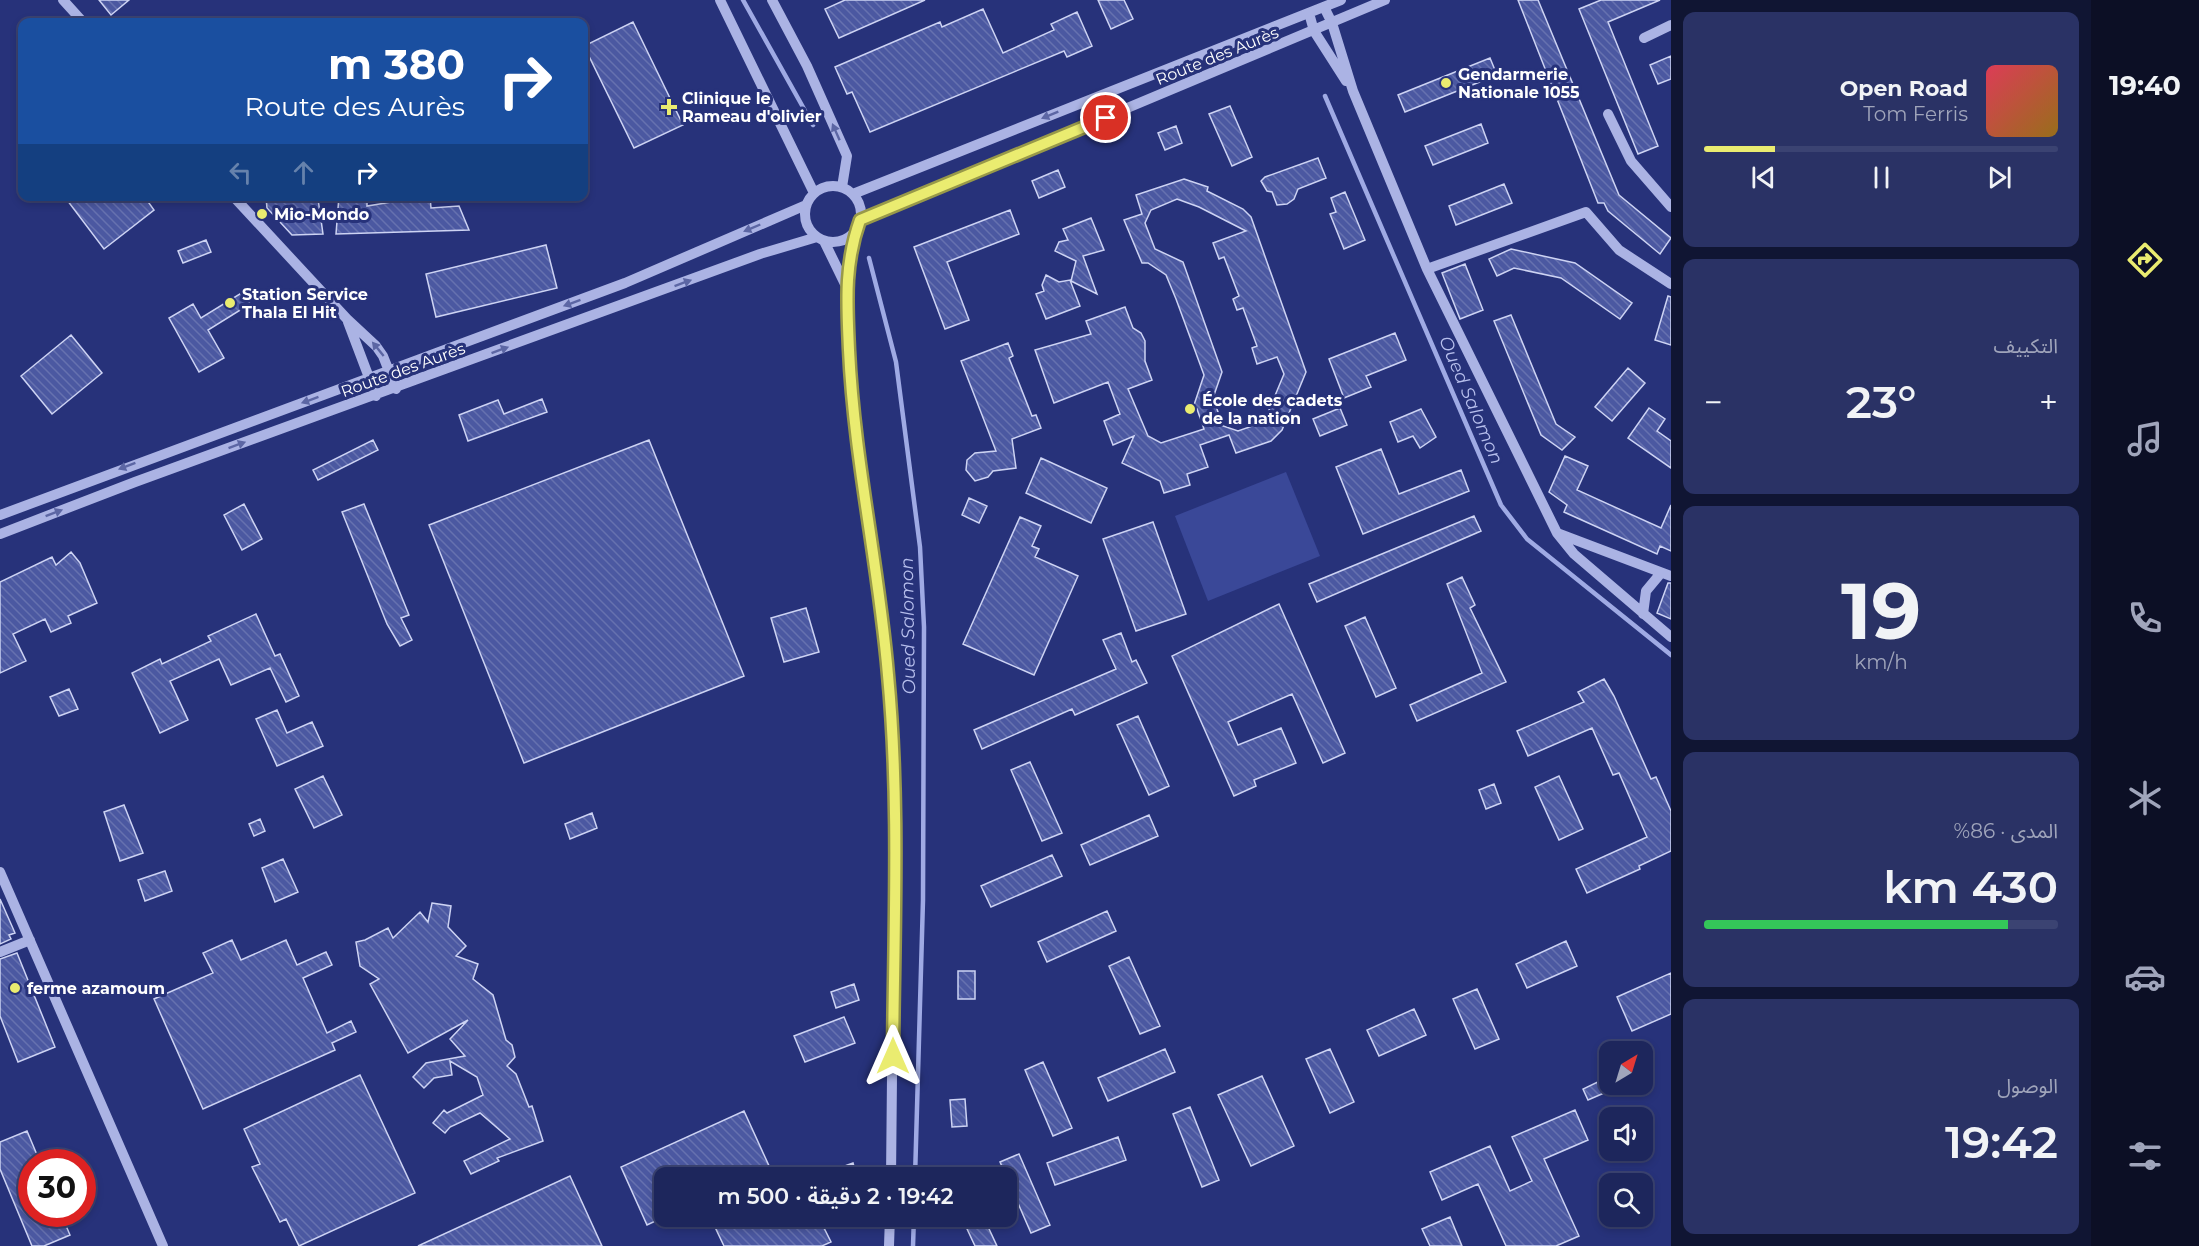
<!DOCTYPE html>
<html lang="ar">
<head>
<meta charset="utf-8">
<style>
  body { margin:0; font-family:Montserrat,"Noto Sans Arabic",sans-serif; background:#2a3265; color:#f1f3f6; direction:rtl; height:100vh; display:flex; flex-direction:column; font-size:22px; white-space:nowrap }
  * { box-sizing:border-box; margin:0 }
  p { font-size:20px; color:#a0a5bb }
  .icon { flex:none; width:33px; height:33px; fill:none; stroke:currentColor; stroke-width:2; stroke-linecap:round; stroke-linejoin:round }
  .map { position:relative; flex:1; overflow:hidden; direction:ltr }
  .drawer { display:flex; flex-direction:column; gap:12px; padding:12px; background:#101533; width:420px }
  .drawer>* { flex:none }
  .guide { position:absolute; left:18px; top:18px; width:570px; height:183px; border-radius:12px; box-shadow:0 3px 9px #0003,0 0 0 2px #3b4372; direction:rtl; background:#1a4fa0; color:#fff; overflow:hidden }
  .needle { width:39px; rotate:38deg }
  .controls { position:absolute; left:1599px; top:1041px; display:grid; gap:12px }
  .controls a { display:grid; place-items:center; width:54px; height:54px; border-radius:12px; background:#1d265c; box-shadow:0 3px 9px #0003,0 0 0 2px #3b4372; font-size:30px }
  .speed { position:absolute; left:18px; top:1149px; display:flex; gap:12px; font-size:30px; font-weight:700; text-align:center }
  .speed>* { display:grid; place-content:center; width:78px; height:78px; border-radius:50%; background:#1d265c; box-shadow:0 3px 9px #0003,0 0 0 2px #3b4372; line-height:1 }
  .speed .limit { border:9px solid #d22; background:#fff; color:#111 }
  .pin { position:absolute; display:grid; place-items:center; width:51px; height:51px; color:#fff; margin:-26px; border:3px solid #fff; border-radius:50%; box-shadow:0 2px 6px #0007 }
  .me { position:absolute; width:66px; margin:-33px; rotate:0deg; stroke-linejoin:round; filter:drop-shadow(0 0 4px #0008) }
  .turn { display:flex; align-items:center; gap:21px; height:126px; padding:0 24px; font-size:27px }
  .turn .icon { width:78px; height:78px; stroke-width:2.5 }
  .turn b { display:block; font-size:42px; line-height:51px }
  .lanes { display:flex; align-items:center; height:57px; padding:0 24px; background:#0003; justify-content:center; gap:30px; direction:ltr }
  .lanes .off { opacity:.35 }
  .big { font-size:45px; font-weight:600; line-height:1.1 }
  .drawer .tile { flex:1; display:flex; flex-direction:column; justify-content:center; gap:9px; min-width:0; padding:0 21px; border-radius:12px; background:#2a3265 }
  .drawer .dial { align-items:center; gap:0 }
  .dial b { font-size:78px; line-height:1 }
  .song { display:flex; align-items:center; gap:18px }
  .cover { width:72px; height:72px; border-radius:9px; background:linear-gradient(135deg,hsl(350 70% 55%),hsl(40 70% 35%)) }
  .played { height:6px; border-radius:3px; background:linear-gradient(90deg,#eaec70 20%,#3b4372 20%) }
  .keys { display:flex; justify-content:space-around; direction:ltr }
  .heat { display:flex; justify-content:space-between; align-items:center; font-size:33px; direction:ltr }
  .charge { height:9px; border-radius:4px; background:linear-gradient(90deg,#34c759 86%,#3b4372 0) }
  .trip { position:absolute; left:654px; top:1167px; width:363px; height:60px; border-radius:12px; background:#1d265c; box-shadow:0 3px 9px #0003,0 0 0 2px #3b4372; font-weight:600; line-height:60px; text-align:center; direction:rtl }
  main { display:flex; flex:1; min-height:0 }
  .menu { display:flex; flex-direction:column; width:108px; justify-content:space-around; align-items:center; background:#0c0f25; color:#a0a5bb }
  .menu .icon { width:42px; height:42px }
  .menu .active { color:#eaec70 }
  .menu b { font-size:27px; color:#f1f3f6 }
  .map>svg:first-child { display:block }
  .green { fill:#3a4898 }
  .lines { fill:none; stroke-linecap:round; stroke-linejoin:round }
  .stream { stroke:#9faae4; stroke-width:4.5 }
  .building { fill:url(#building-back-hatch); stroke:#cdd3f3; stroke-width:1.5; fill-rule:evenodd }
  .minor { stroke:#abb3e4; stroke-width:10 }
  .oneway { fill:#5c66a4 }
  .route-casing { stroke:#989949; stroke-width:15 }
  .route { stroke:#eaec70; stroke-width:10 }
  .poi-dot { fill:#eaec70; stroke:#27327a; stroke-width:2 }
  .labels { text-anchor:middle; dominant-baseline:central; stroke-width:6; stroke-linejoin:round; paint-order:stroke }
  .street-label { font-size:16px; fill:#fff; stroke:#27327a }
  .poi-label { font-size:16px; font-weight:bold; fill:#fff; stroke:#27327a; text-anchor:start }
  .water-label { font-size:18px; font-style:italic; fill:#b6beec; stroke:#27327a }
</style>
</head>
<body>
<main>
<nav class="menu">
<b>19:40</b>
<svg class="icon active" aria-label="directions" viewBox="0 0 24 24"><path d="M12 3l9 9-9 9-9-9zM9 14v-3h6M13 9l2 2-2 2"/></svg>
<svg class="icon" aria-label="music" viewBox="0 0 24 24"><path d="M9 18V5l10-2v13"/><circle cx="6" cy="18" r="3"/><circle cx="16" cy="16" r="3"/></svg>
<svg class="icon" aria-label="phone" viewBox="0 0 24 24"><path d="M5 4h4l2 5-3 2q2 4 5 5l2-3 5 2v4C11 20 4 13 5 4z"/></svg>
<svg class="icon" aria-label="climate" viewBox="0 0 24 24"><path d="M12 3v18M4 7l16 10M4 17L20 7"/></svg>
<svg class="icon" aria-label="car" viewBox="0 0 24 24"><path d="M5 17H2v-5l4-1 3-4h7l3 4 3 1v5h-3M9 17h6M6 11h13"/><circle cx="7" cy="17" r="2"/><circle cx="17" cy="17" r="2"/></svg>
<svg class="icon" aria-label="filters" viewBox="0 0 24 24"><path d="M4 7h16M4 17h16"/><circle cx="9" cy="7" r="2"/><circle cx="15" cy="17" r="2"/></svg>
</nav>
<section class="drawer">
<div class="tile">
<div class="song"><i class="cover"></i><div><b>Open Road</b><p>Tom Ferris</p></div></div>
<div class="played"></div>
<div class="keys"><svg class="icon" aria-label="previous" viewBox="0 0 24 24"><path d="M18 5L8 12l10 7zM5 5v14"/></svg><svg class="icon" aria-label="pause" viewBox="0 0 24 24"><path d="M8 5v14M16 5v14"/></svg><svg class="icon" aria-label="next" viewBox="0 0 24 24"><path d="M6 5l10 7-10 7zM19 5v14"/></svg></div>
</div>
<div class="tile"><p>التكييف</p>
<div class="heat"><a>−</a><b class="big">23°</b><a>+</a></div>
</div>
<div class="tile dial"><b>19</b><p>km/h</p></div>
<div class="tile"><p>المدى · 86%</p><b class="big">430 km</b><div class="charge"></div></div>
<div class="tile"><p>الوصول</p><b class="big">19:42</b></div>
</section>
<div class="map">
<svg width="1671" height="1246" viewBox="0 0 1671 1246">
  <defs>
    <pattern id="building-back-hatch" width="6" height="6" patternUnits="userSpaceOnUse" patternTransform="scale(1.5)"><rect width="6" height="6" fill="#4b58a1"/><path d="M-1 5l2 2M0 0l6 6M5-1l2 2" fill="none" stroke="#6671af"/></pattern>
  </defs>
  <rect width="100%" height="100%" fill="#27327a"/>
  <path class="green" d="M1286,472l34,84 -112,45 -33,-85z"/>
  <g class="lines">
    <path class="stream" d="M743,0l70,125
      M1325,96l176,409 26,34 144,116
      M869,258l27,104 24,185 4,80 -1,273 -8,278
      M913,1246l1,-30"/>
  </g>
  <path class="building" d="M99,0h30l-18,15z
    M845,0h80l-86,38 -14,-29z
    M1098,0h26l9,19 -22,10z
    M1518,0h20l81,195 52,43 -11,16 -52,-43 -4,-8h-6z
    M1601,0h59l-52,22 50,124 -20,8 -59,-145z
    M983,9l20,44 51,-23 -3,-6 26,-12 15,34 -25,11 -3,-6 -194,81 -18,-40 -5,2 -12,-27 105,-45 2,5z
    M633,22l50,103 -49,23 -50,-102z
    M1671,56v23l-13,5 -8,-19z
    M1490,58l7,17 -92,37 -7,-17z
    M1230,106l22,51 -20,9 -23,-52z
    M1481,124l7,19 -55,22 -8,-19z
    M1176,126l6,17 -17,7 -7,-17z
    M1318,158l8,20 -28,11 -4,10 -7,5 -10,1 -5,-13 -5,-1 -6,-10 4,-4z
    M1058,170l7,17 -26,11 -7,-17z
    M1184,179l24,8 -1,4 36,18 8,8 55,155 -24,58 -11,11 -35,12 -7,-18 -29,10 8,22 -21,7 3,11 -26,8 -4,-12 -38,-18 12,-27 -21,9 -9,-24 16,-7 -12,-32 -54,21 -19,-53 56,-16 -5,-13 39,-14 8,21 8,5 4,8v20l7,19 -24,9 20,47 13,7 43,-14 -7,-20 -4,-1 11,-33 -28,-76 -10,-24 -18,-12h-6l-18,-43 18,-6 -6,-19zM1177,199l22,8 47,24 -33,12 6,16 5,-2 15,39 -6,3 4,11 6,-2 14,38 -5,2 5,16 20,-7 7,17 -20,48 -26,9 -15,-5 -10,-28 9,-26 -39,-110 -28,-13 -10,-26 6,-13z
    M1504,184l8,19 -56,22 -7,-19z
    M1345,192l20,48 -21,9 -14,-35 6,-2 -5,-14z
    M64,196h80l10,14 -50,39z
    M274,196l44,3 5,35 -31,1 -25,-27 -1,-10z
    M339,196h28v10l31,-5 -1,-5h33l1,12 28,-2 10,24 -133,4z
    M1010,210l9,24 -72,28 22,58 -24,9 -31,-82z
    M1091,218l13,32 -21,6 14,38 -26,-13 5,-20 -21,-10 4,-9 9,-2 -5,-11z
    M206,240l5,12 -28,11 -5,-12z
    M546,245l11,43 -121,29 -10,-43z
    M1511,249l64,14 57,40 -12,16 -59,-41 -47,-10 -17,8 -8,-17z
    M1465,264l18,46 -23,9 -18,-46z
    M1046,275l13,7 11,-2 10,26 -34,13 -10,-25 8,-3 -2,-6z
    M243,292l7,12 -42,26 16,28 -25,14 -30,-54 24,-14 8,14z
    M1668,296l3,1v48l-16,-5z
    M1511,315l45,109 19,13 -13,13 -21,-15 -47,-114z
    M1395,333l11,27 -40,16 5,11 -27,11 -15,-39z
    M71,335l31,38 -50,41 -31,-38z
    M1008,343l5,13 -4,2 23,58 4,-1 5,13 -29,11 4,29 -23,3 -5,6 -13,4 -9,-11 1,-10 8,-7 21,-2 -35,-90z
    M1628,368l17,15 -33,38 -17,-14z
    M542,399l5,13 -79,29 -9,-26 39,-15 6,14z
    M1340,408l7,17 -27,11 -7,-17z
    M1649,408l16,11 -8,12 14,10v27l-43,-30z
    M1421,409l15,28 -16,11 -7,-12 -15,6 -8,-20z
    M373,440l5,10 -60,30 -5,-10z
    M649,440l95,236 -220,87 -95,-238z
    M1381,449l18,45 62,-24 8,21 -106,43 -27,-67z
    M1565,456l23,10 -11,24 84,38 10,-23v46l-11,-5 -3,8 -93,-42 3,-7 -18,-13z
    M1041,458l66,30 -16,35 -65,-30z
    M969,498l18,8 -8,17 -17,-8z
    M244,504l18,35 -20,11 -18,-35z
    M364,504l45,111 -8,3 11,22 -12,6 -13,-22 -45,-112z
    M1474,516l7,15 -164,71 -8,-18z
    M1020,517l21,9 -9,20 7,3 -4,8 43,19 -44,99 -71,-31z
    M1153,522l33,92 -50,17 -33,-92z
    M71,552l9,11 17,40 -29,13 3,7 -20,9 -6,-13 -32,15 13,27 -26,12v-91l52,-25 4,8z
    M1462,577l13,28 -5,3 36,74 -89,39 -7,-16 72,-32 -35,-89z
    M1668,583h3v36l-14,-6z
    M1279,604l66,149 -22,10 -31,-69 -64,28 10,23 43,-17 15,35 -42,17 2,6 -22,10 -62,-140z
    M806,608l13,44 -35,10 -13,-44z
    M256,614l19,42 5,-2 19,42 -13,6 -16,-34 -39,17 -12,-26 -49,22 18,39 -28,13 -28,-60 28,-14 2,5 49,-23 -3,-5z
    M1365,617l31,71 -20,9 -31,-71z
    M1121,633l11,29 4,-2 11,23 -72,32 -3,-6 -90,40 -8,-19 142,-61 -13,-29z
    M1604,679l10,17 37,83 5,-2 15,34v40l-32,15 1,3 -53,24 -11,-24 71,-32 -28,-64 -6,2 -21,-47 -64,28 -11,-25 67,-29 -6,-10z
    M69,689l9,20 -19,7 -9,-19z
    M277,710l10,23 25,-11 11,24 -46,20 -21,-47z
    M1138,716l31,70 -20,9 -32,-70z
    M1030,762l32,71 -20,8 -31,-71z
    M323,776l19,39 -28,13 -19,-39z
    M1559,776l24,53 -24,11 -24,-53z
    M1494,784l7,19 -15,6 -7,-19z
    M124,805l19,48 -23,8 -16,-49z
    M592,813l5,15 -27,11 -5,-15z
    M1149,815l9,21 -68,29 -9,-20z
    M260,819l5,12 -11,5 -5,-12z
    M1052,855l10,21 -71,31 -10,-21z
    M283,859l15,33 -23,10 -13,-34z
    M165,871l7,20 -27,10 -7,-21z
    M0,899l15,34 -6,2 2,4 -11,5z
    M432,903l19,3 -3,21 18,19 -10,10 22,8 -5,15 20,16 13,45 6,5 3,12 -8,9 9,8 13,33 3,-1 11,35 -46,17 2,3 -28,13 -7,-13 46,-22 -30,-26 -30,14 -5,6 -12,-10 11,-13 3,3 36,-18 -6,-18 -27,-16 2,14 -18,3 -10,10 -11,-11 13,-14 39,-7 -15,-17 18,-19 -60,33 -38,-69 9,-5 -19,-13 -4,-24 9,-2 23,-12 5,10 27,-26 8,10z
    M1107,911l9,20 -69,31 -9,-20z
    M232,940l9,20 45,-20 11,25 29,-13 6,13 -29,13 24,55 24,-12 5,11 -24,11 3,7 -132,59 -49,-110 59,-26 -10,-20z
    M1566,941l11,25 -50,22 -11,-24z
    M17,953l38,94 -37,15 -18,-46v-57z
    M1129,957l31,69 -20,8 -31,-68z
    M958,971h17v28h-17z
    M1671,973v41l-39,17 -15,-34z
    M854,984l5,16 -23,8 -5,-16z
    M1477,989l22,50 -24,10 -22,-50z
    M1414,1009l12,26 -47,21 -12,-26z
    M844,1017l11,26 -50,19 -11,-26z
    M1165,1049l10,23 -67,29 -10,-23z
    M1330,1049l24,53 -24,11 -24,-54z
    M1043,1062l29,66 -19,8 -28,-66z
    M360,1075l55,118 -116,53 -13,-27 -6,3 -28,-55 8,-3 -16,-35z
    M1262,1076l32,70 -43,20 -33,-71z
    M1606,1078l5,12 -23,10 -5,-11z
    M965,1099l2,27 -15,1 -2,-27z
    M1190,1107l29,73 -17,7 -29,-73z
    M1575,1110l13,30 -44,19 35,77 -23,10h-50l-28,-62 -36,16 -12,-28 60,-26 20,45 22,-10 -20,-44z
    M744,1111l26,57 -20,10h-86v39l-17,8 -26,-58z
    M27,1131l13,31h-8v52h29l9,21 -26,11h-12l-32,-77v-27z
    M1118,1137l8,23 -71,25 -8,-22z
    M1019,1154l31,71 -19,8 -31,-71z
    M853,1163l3,11 -10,3 -4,-10z
    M570,1176l32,70h-184z
    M731,1216h87l13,26 -9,4h-98l-10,-21z
    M961,1216h22l14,30h-22z
    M1450,1217l12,29h-32l-8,-17z"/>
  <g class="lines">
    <path class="minor" d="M63,0l20,22
      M720,0l94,193
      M772,0l35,66 40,90 -5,31
      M1324,7l8,16 21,68 74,178 130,264 17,21 97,83
      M1309,13l5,18 32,50
      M1644,38l27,-13
      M1608,114l23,47 40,46
      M805 214a28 28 0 1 1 56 0a28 28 0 1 1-56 0Z
      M853,194l488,-194
      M233,196l114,123 29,27 7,10 13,33
      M860,220l525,-220
      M858,227l-12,57 4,92 33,248 12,147 -4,407
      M824,241l21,43
      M1427,269l159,-57 33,38 52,34
      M348,322l28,74
      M0,515l625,-232 181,-78
      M1557,533l114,43
      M0,534l135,-52 625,-228 57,-17
      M1643,614l3,-23 15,-18
      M0,872l163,374
      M0,952l30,-12
      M889,1246l1,-30"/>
  </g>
  <defs><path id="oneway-solid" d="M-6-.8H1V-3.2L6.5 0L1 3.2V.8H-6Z" transform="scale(1.5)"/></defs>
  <g class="oneway">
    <use href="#oneway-solid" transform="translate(1050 115) rotate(158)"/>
    <use href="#oneway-solid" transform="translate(836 132) rotate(-114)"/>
    <use href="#oneway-solid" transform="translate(752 228) rotate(157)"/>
    <use href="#oneway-solid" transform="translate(683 283) rotate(-20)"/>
    <use href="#oneway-solid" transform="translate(572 303) rotate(160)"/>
    <use href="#oneway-solid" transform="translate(378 349) rotate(-129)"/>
    <use href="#oneway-solid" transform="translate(500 350) rotate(-20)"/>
    <use href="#oneway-solid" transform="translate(310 400) rotate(160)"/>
    <use href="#oneway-solid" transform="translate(237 445) rotate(-20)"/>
    <use href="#oneway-solid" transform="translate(127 466) rotate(159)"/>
    <use href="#oneway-solid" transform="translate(54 513) rotate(-21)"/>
  </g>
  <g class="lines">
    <defs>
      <path id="route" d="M893,1056c1,-127 7,-254 -5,-381 -9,-109 -34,-216 -39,-325 -2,-47 -5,-85 11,-130l246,-102"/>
    </defs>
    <use href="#route" class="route-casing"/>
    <use href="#route" class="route"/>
  </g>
  <g class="poi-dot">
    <circle cx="1446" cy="83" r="6"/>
    <path d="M666 98h6v6h6v6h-6v6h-6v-6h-6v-6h6z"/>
    <circle cx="262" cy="214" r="6"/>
    <circle cx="230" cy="303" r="6"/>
    <circle cx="1190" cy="409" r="6"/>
    <circle cx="15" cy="988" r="6"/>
  </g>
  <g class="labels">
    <g class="street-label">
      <text transform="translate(1217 56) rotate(-22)">Route des Aurès</text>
      <text transform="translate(403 370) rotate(-20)">Route des Aurès</text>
    </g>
    <g class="poi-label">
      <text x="1458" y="74">Gendarmerie<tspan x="1458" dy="18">Nationale 1055</tspan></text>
      <text x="682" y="98">Clinique le<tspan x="682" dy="18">Rameau d'olivier</tspan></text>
      <text x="274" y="214">Mio-Mondo</text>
      <text x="242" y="294">Station Service<tspan x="242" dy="18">Thala El Hit</tspan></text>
      <text x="1202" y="400">École des cadets<tspan x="1202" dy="18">de la nation</tspan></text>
      <text x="27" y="988">ferme azamoum</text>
    </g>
    <g class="water-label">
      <text transform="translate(1471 400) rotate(67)">Oued Salomon</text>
      <text transform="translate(908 626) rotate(-91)">Oued Salomon</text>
    </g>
  </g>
</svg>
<div class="controls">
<a><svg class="needle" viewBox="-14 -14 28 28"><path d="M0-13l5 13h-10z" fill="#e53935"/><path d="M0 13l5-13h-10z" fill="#a0a5bb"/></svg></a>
<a><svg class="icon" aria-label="sound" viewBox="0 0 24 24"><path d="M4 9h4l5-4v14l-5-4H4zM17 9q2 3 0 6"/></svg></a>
<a><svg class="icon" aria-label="search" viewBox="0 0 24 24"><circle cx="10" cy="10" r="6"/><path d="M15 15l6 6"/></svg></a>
</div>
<div class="speed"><div class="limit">30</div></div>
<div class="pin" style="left:1106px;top:118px;background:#d93025"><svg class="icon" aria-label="arrive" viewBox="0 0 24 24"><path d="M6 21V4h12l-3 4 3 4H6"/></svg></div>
<svg class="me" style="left:893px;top:1056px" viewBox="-20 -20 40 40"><path d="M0-17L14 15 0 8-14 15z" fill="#eaec70" stroke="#fff" stroke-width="4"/></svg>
<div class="trip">19:42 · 2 دقيقة · 500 m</div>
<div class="guide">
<div class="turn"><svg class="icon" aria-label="right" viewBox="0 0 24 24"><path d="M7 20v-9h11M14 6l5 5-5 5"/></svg><div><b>380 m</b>Route des Aurès</div></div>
<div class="lanes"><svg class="icon off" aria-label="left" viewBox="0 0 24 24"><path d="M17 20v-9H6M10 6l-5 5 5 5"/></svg><svg class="icon off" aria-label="ahead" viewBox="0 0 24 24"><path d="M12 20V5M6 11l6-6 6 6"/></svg><svg class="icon" aria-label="right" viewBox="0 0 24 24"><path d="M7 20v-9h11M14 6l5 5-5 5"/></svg></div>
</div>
</div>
</main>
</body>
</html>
